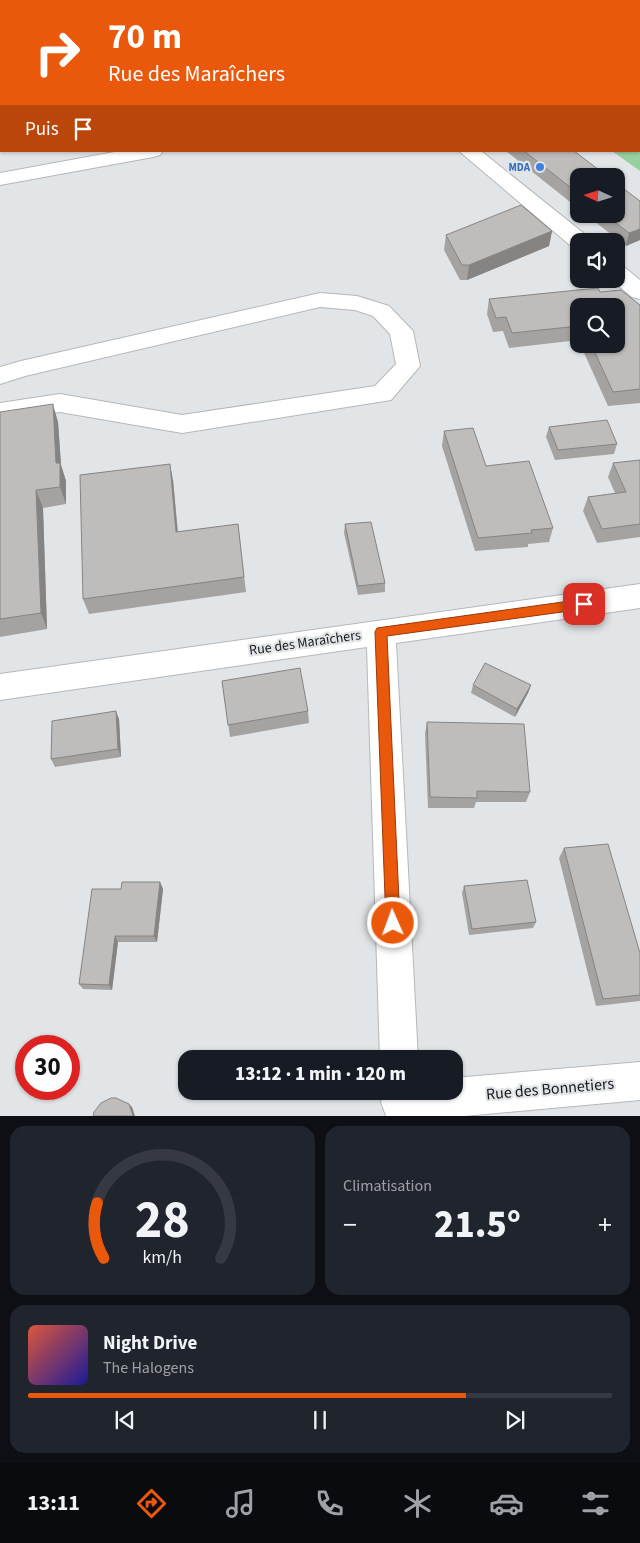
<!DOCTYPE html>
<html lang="fr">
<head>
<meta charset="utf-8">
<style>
  body { margin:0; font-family:"Source Sans 3",sans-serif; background:#20242c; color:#f1f3f6; height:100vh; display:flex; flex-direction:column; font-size:19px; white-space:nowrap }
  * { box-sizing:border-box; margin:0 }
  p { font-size:16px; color:#9ea1a6 }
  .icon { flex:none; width:28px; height:28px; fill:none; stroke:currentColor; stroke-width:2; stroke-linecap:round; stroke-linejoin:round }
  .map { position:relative; height:1116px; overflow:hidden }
  .panel { display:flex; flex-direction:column; gap:10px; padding:10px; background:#0d0f14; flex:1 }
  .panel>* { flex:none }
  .hud { position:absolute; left:0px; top:0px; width:640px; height:152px; box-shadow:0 1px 4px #0004; background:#ea580c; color:#fff; overflow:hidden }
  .needle { width:32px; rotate:274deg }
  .buttons { position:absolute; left:570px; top:168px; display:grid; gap:10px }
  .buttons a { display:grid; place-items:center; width:55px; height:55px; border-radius:10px; background:#171b24; box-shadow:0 1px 4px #0004; font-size:25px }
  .speed { position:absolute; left:15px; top:1035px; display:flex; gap:10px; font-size:25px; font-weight:700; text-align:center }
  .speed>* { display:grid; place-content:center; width:65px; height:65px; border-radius:50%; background:#171b24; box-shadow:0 1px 4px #0004; line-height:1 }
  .speed .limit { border:8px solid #d22; background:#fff; color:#111 }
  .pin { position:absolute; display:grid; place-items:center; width:42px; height:42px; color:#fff; margin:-21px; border-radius:10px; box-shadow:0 2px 8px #0006 }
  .me { position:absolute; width:55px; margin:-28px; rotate:358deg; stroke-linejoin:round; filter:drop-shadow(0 0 4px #0008) }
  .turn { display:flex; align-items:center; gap:18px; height:105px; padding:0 25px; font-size:22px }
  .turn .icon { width:65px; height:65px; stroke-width:2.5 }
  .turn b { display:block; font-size:35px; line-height:42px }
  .then { display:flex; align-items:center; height:48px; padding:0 25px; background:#0003; gap:10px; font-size:19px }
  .big { font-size:38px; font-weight:800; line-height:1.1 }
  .panel .card { flex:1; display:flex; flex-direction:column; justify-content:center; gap:8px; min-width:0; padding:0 18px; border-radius:15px; background:#20242c }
  .panel .dial { align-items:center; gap:0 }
  .dial svg { height:130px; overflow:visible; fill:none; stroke:#363941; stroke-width:7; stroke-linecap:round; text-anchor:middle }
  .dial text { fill:#f1f3f6; stroke:none }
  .song { display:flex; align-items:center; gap:15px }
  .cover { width:60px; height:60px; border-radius:8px; background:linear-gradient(135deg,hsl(10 70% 55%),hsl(240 70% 35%)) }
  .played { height:5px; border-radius:2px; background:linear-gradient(90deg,#ea580c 75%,#363941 75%) }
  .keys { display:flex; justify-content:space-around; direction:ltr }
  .heat { display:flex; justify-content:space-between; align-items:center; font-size:28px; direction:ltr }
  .panel .tiles { flex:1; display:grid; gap:10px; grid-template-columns:1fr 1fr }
  .card:last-child { grid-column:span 2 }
  .trip { position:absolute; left:178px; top:1050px; width:285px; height:50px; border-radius:15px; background:#171b24; box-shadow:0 1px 4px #0004; font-weight:800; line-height:50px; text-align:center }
  .menu { display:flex; height:80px; justify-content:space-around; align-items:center; background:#090b0e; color:#9ea1a6 }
  .menu .icon { width:35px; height:35px }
  .menu .current { color:#ea580c }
  .menu b { font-size:22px; color:#f1f3f6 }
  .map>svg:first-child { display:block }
  .green { fill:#99cfa0 }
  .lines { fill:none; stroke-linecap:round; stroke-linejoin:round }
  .minor-casing { stroke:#b5b7b9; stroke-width:2 }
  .major-casing { stroke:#c3c3c4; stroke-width:2 }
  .minor { fill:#fff; fill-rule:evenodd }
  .major { fill:#f6d3a3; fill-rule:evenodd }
  .wall { fill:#a4a3a1 }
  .shaded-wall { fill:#868483 }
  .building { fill:#bfbdbb; stroke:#868483 }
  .route { fill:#ea580c; stroke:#983908 }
  .shop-dot { fill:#3f7fe0; stroke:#e2e5e7; stroke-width:2 }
  .labels { text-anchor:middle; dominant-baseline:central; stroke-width:4.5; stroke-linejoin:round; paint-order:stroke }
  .far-shop-label { font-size:11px; font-weight:bold; fill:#366cbe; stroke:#e2e5e7; text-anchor:end }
  .street-label { font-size:14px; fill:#191a1b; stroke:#e2e5e7 }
  .near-street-label { font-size:16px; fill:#191a1b; stroke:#e2e5e7 }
</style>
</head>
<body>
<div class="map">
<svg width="640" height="1116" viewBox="0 0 640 1116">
  <rect width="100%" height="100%" fill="#e2e5e7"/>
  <path class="green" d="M639,137h1v34l-28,-20h27z"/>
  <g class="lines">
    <defs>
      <path id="minor" d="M278,0h17v1h-16z
        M120,151h43l-3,4 -7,2 -153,28v-12z
        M459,151h22l106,85 2,5h-10v7l-8,-2z
        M616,265l8,2 16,13v19l-8,-2 -22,-18h6z
        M320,293l37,3 32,10 24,25 7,35 -29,34 -209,33 -122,-21 -60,9v-18l60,-9 122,21 193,-29 21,-22 -6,-30 -17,-18 -18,-6 -35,-3 -295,69 -25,8v-17l21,-6z
        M640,584v24l-244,35 22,416h-38l-13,-412 -367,53v-26z
        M640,1062v38l-176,16h-78l-5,-14 4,-11h69v-13z"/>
      <path id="major" d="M432,0h18v1h-17z
        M639,120l1,1v12l-1,-1z"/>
    </defs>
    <use href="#minor" class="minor-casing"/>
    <use href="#major" class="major-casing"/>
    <use href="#minor" class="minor"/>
    <use href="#major" class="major"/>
  </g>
  <path class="wall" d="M167,0h66l1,1h-66z
    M639,31h1v43l-1,-1z
    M506,151h68l5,25v33z
    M640,201v39l-14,6 -41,-32h31z
    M552,231l-3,15 -82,34h-7l-16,-30 2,-15z
    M600,292l40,13v98l-32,3 -28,-62h36l-37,-38v34l-70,8 -6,-17 -10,1 -6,-18 2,-15z
    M0,412l58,10 3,43 5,16v23l-23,4 4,121 -47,8z
    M549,427l68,17 -3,10 -59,6 -9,-23z
    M444,431l42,35 67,62 -4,14 -21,2v3l-53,4 -33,-105z
    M640,460v77l-43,6 -14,-32 5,-14 27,-4 -7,-16 5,-14z
    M173,480l5,52 60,-8 8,68 -157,22 -6,-15z
    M345,524l40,59v9l-27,3 -14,-62z
    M222,681l86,30 1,12 -79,14z
    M473,685h58l-3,8 -13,24 -44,-24z
    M119,719l2,38 -66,10 -4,-8z
    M427,722l103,70 -4,10h-50l-2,6h-46l-3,-74z
    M564,848l76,105v48l-44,5 -37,-148z
    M160,882l3,7 -6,53h-39l-6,48 -29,-1 -4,-5 42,-95z
    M464,886l72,36 -3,6 -64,7 -7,-42z"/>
  <path class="shaded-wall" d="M640,229v11l-14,6 3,-13z
    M552,231l-3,15 -82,34 2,-15z
    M53,404l5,18 3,43 5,16v23l-6,-17 -4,-24z
    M170,464l3,16 6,68 -3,-16z
    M36,490l7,18 4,121 -6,-16z
    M531,685l-3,8 -13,24 2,-8z
    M116,711l3,8 2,38 -3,-8z
    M160,882l3,7 -6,53 -3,-6z
    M115,936l3,6 -6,48 -3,-5z
    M129,1104l3,3 3,9h-2z"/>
  <path class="building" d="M175,0h58l1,1h-59z
    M639,31h1v24l-1,-1z
    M524,151h50l33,25h-28v18z
    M616,183l24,18v28l-11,4 -25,-19h12z
    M521,205l31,26 -83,34h-7l-16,-30z
    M598,288l2,4 21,-2 19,15v84l-27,3 -22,-48h25v-38h-37v20l-67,7 -6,-16 -10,1 -7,-19z
    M53,404l3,59h4v24l-24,3 5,123 -41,6v-207z
    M607,420l10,24 -59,6 -9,-23z
    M473,428l13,38 43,-5 24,67 -22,2 1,3 -54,5 -34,-107z
    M640,460v64l-38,5 -14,-32 38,-5 -13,-29z
    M170,464l6,68 62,-8 6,53 -161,22 -3,-124z
    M371,522l14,61 -27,3 -13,-62z
    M485,663l46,22 -14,24 -44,-24z
    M300,668l8,43 -80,14 -6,-44z
    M116,711l2,38 -67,10 1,-38z
    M427,722l97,2 6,68 -53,-1v7l-47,-1z
    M608,844l32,109v42l-37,4 -39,-151z
    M527,880l9,42 -64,7 -8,-43z
    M122,882h38l-6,54h-39l-6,49 -30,-1 13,-95h29z
    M111,1098h5l13,6 4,12h-40l1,-4 7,-9z"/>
  <path class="route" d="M584,599l5,2 1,3 -1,3 -5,2 -197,27 13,287 -2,5 -5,2 -5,-2 -2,-5 -11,-291 2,-4z"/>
  <circle class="shop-dot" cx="540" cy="167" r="5"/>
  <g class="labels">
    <g class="far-shop-label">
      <text x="530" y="167">MDA</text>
    </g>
    <g class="street-label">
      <text transform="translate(305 643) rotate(-8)">Rue des Maraîchers</text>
    </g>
    <g class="near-street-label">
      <text transform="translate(550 1089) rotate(-5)">Rue des Bonnetiers</text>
    </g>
  </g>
</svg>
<div class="buttons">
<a><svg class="needle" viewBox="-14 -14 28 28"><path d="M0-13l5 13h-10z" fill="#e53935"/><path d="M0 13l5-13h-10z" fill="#9ea1a6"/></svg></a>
<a><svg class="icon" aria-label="sound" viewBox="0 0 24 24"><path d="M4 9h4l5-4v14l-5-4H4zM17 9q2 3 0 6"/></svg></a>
<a><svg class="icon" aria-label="search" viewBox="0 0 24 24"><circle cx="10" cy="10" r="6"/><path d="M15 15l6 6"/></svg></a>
</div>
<div class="speed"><div class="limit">30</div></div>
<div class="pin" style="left:584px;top:604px;background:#d93025"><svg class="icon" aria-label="arrive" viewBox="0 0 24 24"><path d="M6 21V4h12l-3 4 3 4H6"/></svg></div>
<svg class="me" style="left:393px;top:923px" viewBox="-20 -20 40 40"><circle r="17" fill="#ea580c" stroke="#fff" stroke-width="3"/><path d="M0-11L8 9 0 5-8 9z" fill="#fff"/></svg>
<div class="trip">13:12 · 1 min · 120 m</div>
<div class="hud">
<div class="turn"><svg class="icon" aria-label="right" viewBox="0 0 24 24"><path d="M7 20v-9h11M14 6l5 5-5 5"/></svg><div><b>70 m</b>Rue des Maraîchers</div></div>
<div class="then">Puis<svg class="icon" aria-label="arrive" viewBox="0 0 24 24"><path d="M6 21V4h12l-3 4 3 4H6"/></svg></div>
</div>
</div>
<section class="panel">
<div class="tiles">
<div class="card dial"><svg viewBox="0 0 100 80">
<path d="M14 69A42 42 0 1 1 86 69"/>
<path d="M14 69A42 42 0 0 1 10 35" stroke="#ea580c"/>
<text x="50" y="56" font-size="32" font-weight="700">28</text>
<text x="50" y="72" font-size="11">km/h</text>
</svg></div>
<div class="card"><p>Climatisation</p>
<div class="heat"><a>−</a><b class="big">21.5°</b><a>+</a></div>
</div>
<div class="card">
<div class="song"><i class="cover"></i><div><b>Night Drive</b><p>The Halogens</p></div></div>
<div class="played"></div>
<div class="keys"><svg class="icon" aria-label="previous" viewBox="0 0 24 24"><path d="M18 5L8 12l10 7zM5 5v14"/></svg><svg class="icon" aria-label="pause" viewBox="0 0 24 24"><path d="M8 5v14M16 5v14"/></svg><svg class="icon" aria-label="next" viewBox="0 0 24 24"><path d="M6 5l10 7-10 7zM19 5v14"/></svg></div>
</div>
</div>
</section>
<nav class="menu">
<b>13:11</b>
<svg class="icon current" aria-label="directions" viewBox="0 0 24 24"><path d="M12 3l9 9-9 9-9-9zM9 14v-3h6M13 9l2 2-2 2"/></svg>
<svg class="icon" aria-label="music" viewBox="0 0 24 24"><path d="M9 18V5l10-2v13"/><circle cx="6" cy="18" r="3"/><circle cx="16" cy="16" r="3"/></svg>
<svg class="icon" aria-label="phone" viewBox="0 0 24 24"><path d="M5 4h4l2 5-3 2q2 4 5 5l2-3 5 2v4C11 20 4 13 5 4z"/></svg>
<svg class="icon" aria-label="climate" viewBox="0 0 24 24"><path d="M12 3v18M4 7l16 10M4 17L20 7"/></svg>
<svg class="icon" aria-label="car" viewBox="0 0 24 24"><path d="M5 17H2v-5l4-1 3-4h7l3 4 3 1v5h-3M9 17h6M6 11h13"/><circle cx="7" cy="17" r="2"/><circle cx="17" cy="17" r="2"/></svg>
<svg class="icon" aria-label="filters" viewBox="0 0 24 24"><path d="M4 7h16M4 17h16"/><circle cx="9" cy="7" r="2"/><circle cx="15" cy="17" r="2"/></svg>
</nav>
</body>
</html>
